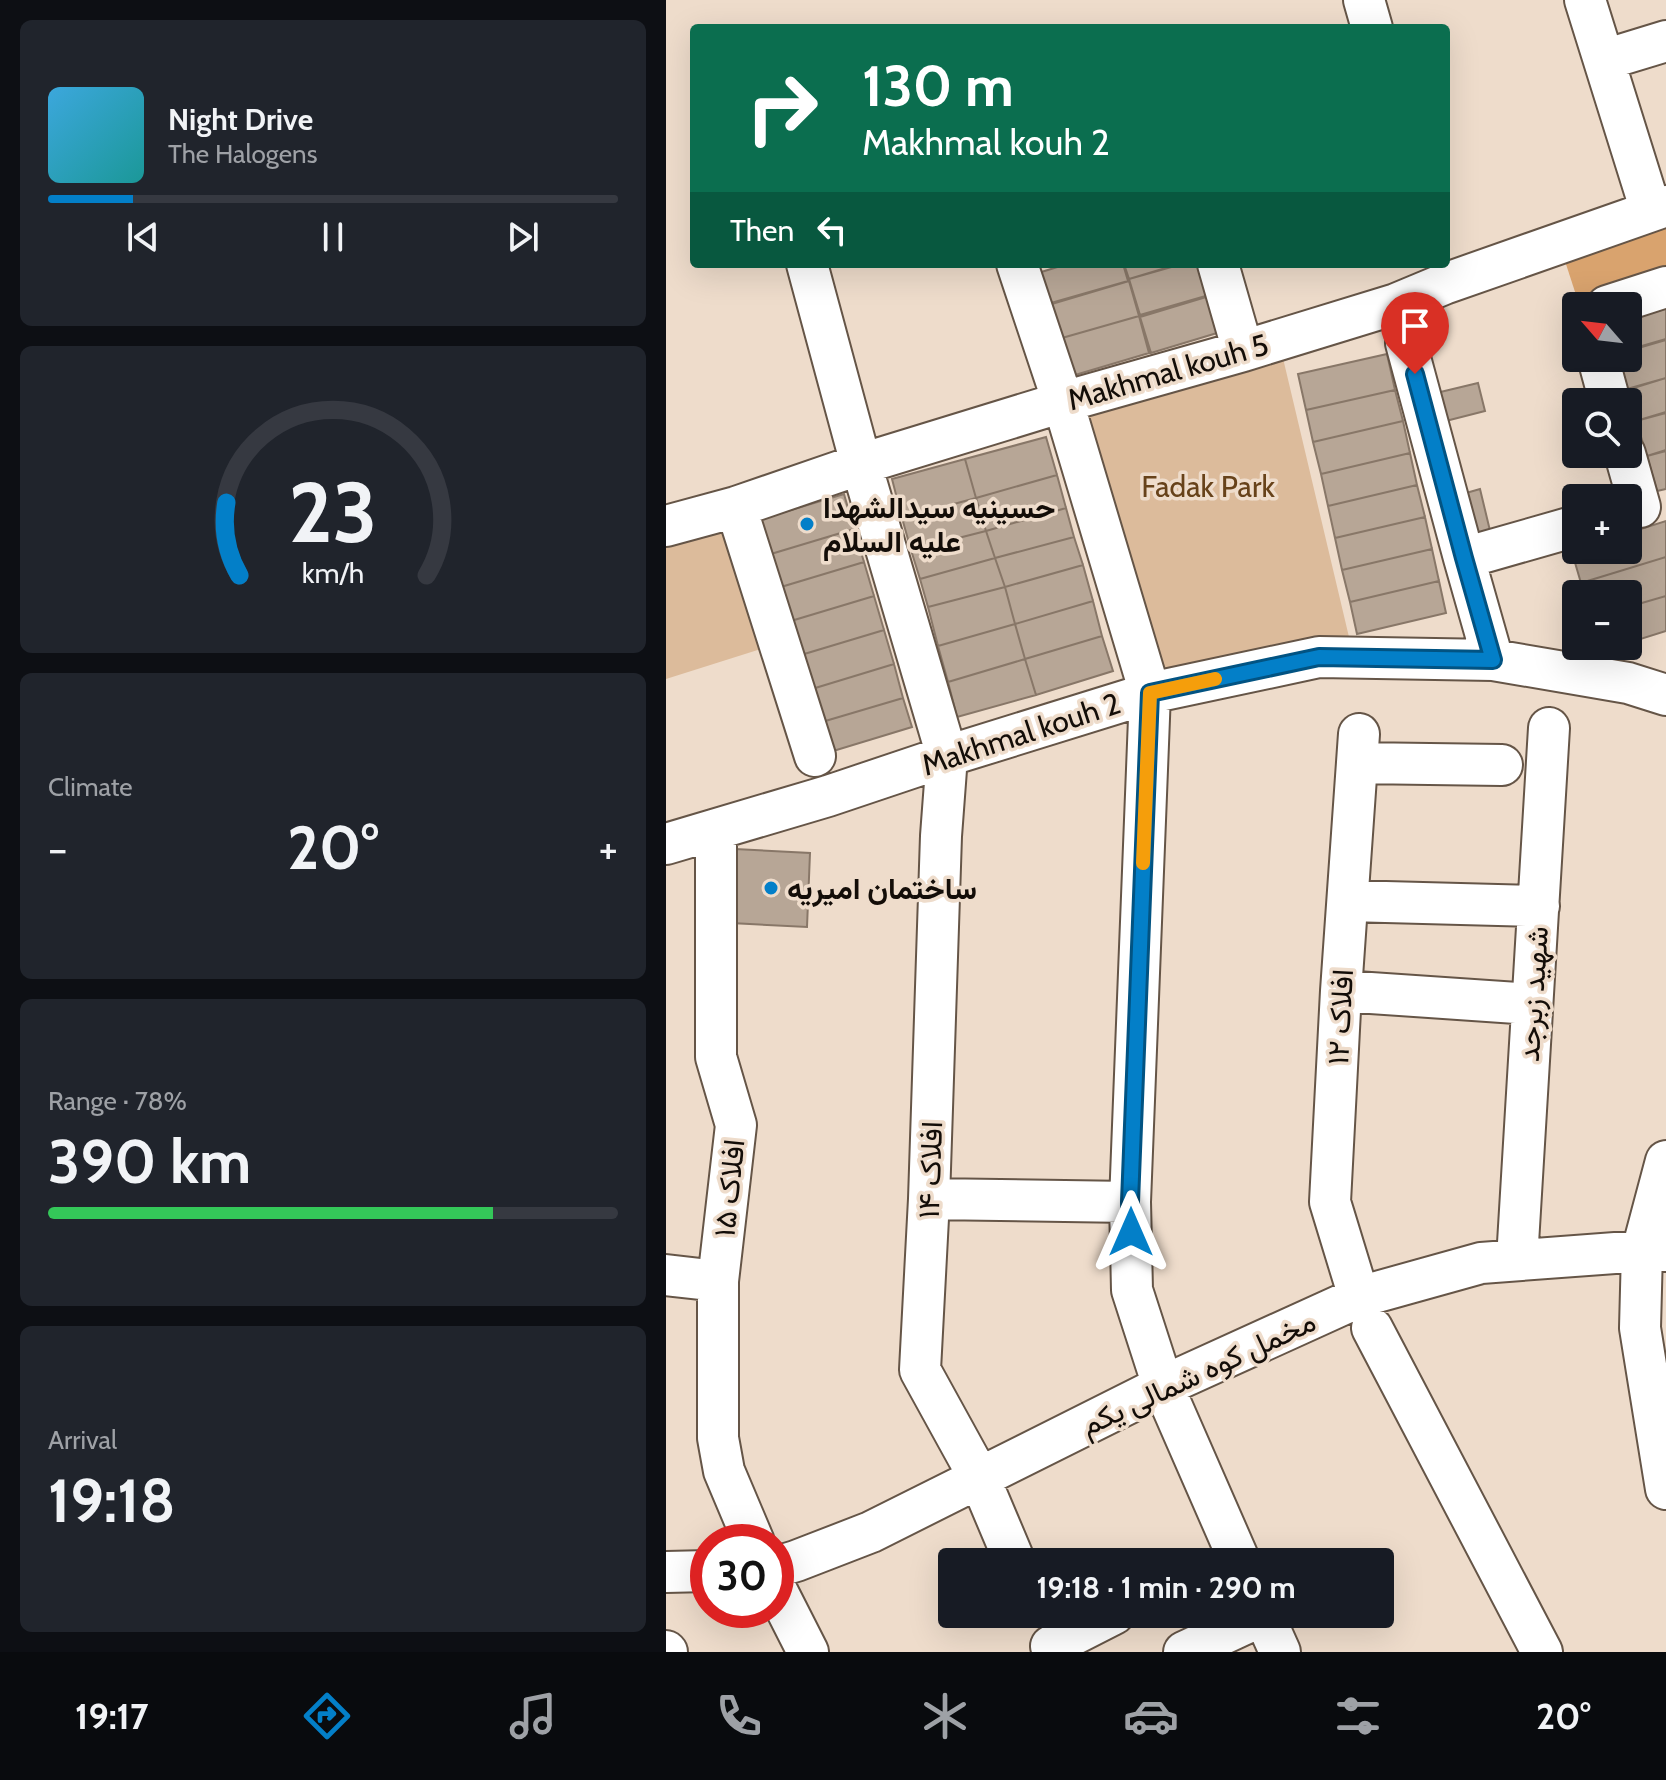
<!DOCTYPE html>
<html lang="en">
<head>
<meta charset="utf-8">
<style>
  body { margin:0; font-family:Cabin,Vazirmatn,sans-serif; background:#20242c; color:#f1f3f6; height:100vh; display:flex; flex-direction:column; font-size:30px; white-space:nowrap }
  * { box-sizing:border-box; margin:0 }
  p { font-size:26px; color:#9ea1a6 }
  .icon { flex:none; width:44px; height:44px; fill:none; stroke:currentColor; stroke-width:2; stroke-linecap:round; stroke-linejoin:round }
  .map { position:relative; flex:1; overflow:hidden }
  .drawer { display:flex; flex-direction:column; gap:20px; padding:20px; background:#0d0f14; width:666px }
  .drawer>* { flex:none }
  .banner { position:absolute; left:24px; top:24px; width:760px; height:244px; border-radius:8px; box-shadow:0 8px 32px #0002; background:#0b6e4f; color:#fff; overflow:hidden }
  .needle { width:52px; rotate:298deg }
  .fabs { position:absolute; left:896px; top:292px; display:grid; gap:16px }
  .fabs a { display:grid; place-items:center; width:80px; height:80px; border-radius:8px; background:#171b24; box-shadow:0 8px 32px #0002; font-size:40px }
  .speed { position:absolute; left:24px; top:1524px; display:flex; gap:16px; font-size:40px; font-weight:700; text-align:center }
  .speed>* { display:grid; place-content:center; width:104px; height:104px; border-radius:50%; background:#171b24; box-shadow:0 8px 32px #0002; line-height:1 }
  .speed .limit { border:12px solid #d22; background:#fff; color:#111 }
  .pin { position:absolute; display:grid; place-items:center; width:68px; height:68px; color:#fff; margin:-82px -34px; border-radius:50% 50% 50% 0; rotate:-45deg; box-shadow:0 0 8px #0007 }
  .pin .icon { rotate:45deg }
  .me { position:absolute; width:88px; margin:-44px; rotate:0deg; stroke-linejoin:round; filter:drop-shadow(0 0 6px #0008) }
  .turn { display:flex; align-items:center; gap:28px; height:168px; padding:0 40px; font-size:36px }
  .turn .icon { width:104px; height:104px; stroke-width:2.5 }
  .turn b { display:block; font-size:56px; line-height:68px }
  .then { display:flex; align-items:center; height:76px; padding:0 40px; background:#0003; gap:16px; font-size:30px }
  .big { font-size:60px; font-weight:700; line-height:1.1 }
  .drawer .card { flex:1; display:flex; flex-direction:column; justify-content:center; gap:12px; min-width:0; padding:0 28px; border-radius:12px; background:#20242c }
  .drawer .dial { align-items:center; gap:0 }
  .dial svg { height:208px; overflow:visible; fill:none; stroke:#363941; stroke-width:7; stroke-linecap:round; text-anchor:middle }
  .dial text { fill:#f1f3f6; stroke:none }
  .song { display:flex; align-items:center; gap:24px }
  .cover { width:96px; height:96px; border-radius:12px; background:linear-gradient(135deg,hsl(200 70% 55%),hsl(180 70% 35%)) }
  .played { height:8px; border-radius:4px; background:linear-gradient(90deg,#037fc8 15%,#363941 15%) }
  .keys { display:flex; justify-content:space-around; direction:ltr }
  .heat { display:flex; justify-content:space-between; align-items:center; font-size:44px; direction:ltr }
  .charge { height:12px; border-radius:6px; background:linear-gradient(90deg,#34c759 78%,#363941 0) }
  .trip { position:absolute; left:272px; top:1548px; width:456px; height:80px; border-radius:8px; background:#171b24; box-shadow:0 8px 32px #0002; font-weight:700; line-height:80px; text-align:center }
  .tabs { display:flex; height:128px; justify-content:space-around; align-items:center; background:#090b0e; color:#9ea1a6 }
  .tabs .icon { width:56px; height:56px }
  .tabs .selected { color:#037fc8 }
  .tabs b { font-size:36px; color:#f1f3f6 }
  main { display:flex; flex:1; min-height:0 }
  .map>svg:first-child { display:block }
  .green { fill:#dcbb9b }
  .forest { fill:#d9a36e }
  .building { fill:#b7a696; stroke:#887768; stroke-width:2 }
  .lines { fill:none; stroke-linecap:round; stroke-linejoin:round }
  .minor-casing { stroke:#655547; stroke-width:44 }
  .minor { stroke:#fff; stroke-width:40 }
  .route-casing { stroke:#025382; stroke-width:20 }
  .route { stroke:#037fc8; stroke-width:14 }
  .slow { stroke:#f59e0b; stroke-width:14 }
  .poi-dot { fill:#037fc8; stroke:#eedccb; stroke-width:3 }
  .labels { text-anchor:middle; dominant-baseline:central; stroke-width:7; stroke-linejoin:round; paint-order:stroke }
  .street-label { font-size:30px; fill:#130d08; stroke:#eedccb }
  .park-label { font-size:30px; fill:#67421a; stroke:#eedccb }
  .poi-label { font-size:30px; font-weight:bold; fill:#130d08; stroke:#eedccb; text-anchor:start }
</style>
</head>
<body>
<main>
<section class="drawer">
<div class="card">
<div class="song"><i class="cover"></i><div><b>Night Drive</b><p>The Halogens</p></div></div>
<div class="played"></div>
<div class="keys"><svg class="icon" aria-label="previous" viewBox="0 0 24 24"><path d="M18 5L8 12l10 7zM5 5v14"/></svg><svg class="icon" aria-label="pause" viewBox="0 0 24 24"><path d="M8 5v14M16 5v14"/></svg><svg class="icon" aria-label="next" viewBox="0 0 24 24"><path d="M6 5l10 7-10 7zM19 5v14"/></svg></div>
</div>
<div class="card dial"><svg viewBox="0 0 100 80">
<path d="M14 69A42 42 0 1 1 86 69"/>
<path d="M14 69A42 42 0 0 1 9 41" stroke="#037fc8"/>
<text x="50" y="56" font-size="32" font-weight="700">23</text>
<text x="50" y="72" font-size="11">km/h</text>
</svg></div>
<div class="card"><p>Climate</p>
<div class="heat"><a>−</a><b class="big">20°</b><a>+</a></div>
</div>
<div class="card"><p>Range · 78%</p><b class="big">390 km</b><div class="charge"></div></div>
<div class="card"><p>Arrival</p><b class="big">19:18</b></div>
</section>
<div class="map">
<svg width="1000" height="1652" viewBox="0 0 1000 1652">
  <rect width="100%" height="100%" fill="#eedccb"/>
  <path class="green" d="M616,354l67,283 -191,44 -79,-269z
    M60,527l38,121 -98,31v-133z"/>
  <path class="forest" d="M1000,225v44l-89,29 -13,-40z"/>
  <path class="building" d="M401,264h56l5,17 -84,24 -9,-31z
    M458,264h55l-50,15z
    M516,264h26l8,29 -76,22 -11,-36z
    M463,281l10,35 -84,24 -10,-34z
    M550,294l11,36 -76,23 -11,-36z
    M1000,301v38l-38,11v-38z
    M473,316l10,37 -84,25 -10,-38z
    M1000,340v38l-39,11 -9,-31h10v-7z
    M721,354l8,36 -89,20 -8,-36z
    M1000,378v34l-30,9 -9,-31z
    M812,383l7,28 -47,12 -6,-29z
    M729,390l8,31 -90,21 -7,-32z
    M1000,413v37l-19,6 -11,-35z
    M737,421l7,32 -89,21 -8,-32z
    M380,437l11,38 -81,23 -11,-39z
    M1000,451v38l-9,2 -10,-35z
    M744,453l7,32 -89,21 -7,-32z
    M299,459l11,39 -74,20 -10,-39z
    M391,475l9,33 -80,23 -10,-33z
    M751,485l8,32 -90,21 -7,-32z
    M814,489l12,50 -28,7 -12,-49z
    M178,494l10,35 -83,25 -10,-35z
    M310,498l10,33 -75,19 -9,-32z
    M400,508l8,29 -79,21 -9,-27z
    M759,517l7,32 -90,21 -7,-32z
    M1000,521v36l-85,26 -10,-34 5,-1v2h52v-17z
    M188,529l10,33 -83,25 -10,-33z
    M320,531l9,27 -75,21 -9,-29z
    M408,537l9,28 -78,22 -10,-29z
    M766,549l7,32 -89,21 -8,-32z
    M1000,557v39l-38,11v-13h-43l-4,-11z
    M329,558l10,29 -77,20 -8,-28z
    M198,562l10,34 -83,25 -10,-34z
    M417,565l10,36 -78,23 -10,-37z
    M773,581l7,32 -89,21 -7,-32z
    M339,587l10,37 -77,22 -10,-39z
    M208,596l10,34 -83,25 -10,-34z
    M1000,596v35l-38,12v-36z
    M427,601l9,35 -77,23 -10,-35z
    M349,624l10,35 -77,23 -10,-36z
    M218,630l10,34 -82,25 -11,-34z
    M436,636l11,35 -77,24 -11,-36z
    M359,659l11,36 -79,22 -9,-35z
    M228,664l9,34 -81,24 -10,-33z
    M237,698l9,29 -82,25 -8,-30z
    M69,849l75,4 -3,74 -76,-4z"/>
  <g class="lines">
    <defs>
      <path id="minor" d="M698,0l8,28
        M919,0l66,211
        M938,60l62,-19
        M141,264l54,200 86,292 -6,80 -12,363 -9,171 60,109 35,83
        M351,264l46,138 87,291 -20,509 2,88 31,96 77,176
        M552,264l25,87
        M941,306l59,-19
        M740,343l58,215 29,102
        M932,358l12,44
        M959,454l15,53
        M70,507l79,249
        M0,526l70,-19 125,-43 202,-62 180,-51 153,-47 48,-20 222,-78
        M798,558l112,-32
        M691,763l145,2
        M50,830v227l20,68 -18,156v157l6,33 30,71
        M0,844l162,-48 119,-40 203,-63 169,-36 174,3 135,23 38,12
        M682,901l191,5
        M675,991l191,13
        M1000,1161l-24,90 -2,77 26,161
        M263,1199l201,3
        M851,1260l32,-532
        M0,1275l52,6
        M693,1297l-29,-95 11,-211 18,-257
        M706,1328l170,324
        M110,1567l20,-6 75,-29 292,-146 196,-89 122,-34 161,-12h24
        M0,1572l42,-1
        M110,1589l32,63
        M597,1614l17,38
        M385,1646l63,-32
        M0,1651l1,1
        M518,1652l80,-37"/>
    </defs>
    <use href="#minor" class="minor-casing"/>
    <use href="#minor" class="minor"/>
  </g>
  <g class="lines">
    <defs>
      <path id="route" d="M465,1232l-1,-30 20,-509 169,-36 174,3 -29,-102 -49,-184"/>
    </defs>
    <use href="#route" class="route-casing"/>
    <use href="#route" class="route"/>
    <path class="slow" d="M477,863l7,-170 65,-14"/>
  </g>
  <g class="poi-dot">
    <circle cx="141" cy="524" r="8"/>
    <circle cx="105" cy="888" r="8"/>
  </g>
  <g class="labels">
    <g class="street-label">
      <text transform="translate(502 372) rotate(-16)">Makhmal kouh 5</text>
      <text transform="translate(355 734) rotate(-18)">Makhmal kouh 2</text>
      <text transform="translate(867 994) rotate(-86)">شهید زبرجد</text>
      <text transform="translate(674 1017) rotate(-87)">افلاک ۱۲</text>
      <text transform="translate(264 1170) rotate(-88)">افلاک ۱۴</text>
      <text transform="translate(63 1188) rotate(-84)">افلاک ۱۵</text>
      <text transform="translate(532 1373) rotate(-25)">مخمل کوه شمالی‌ یکم</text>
    </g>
    <g class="park-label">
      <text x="542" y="486">Fadak Park</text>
    </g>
    <g class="poi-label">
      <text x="157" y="507">حسینیه سیدالشهدا<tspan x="157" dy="34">علیه السلام</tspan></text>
      <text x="121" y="888">ساختمان امیریه</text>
    </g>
  </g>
</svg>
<div class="fabs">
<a><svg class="needle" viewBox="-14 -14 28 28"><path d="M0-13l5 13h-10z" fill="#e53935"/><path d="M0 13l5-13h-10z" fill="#9ea1a6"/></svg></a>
<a><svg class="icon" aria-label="search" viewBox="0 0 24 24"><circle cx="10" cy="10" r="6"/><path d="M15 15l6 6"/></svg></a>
<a>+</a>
<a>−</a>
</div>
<div class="speed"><div class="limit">30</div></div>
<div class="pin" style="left:749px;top:374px;background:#d93025"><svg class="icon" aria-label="arrive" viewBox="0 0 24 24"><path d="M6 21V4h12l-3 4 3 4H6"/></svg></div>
<svg class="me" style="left:465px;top:1232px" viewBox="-20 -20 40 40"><path d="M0-17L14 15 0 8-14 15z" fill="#037fc8" stroke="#fff" stroke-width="4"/></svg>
<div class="trip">19:18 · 1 min · 290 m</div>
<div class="banner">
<div class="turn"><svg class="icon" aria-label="right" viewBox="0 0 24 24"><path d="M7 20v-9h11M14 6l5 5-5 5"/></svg><div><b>130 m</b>Makhmal kouh 2</div></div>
<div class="then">Then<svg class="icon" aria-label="left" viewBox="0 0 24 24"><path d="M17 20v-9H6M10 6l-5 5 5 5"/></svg></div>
</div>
</div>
</main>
<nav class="tabs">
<b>19:17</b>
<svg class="icon selected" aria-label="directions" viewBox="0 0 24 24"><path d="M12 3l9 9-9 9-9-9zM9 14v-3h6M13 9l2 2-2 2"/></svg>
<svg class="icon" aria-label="music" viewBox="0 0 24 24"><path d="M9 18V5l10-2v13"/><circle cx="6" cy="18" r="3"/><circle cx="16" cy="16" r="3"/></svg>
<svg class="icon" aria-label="phone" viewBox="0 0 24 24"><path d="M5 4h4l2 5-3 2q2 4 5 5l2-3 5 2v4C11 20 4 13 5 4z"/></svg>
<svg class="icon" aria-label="climate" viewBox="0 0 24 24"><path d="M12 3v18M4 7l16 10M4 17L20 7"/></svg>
<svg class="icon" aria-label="car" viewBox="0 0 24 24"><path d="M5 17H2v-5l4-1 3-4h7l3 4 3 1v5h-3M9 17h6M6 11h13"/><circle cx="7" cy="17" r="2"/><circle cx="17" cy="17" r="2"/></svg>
<svg class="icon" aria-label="filters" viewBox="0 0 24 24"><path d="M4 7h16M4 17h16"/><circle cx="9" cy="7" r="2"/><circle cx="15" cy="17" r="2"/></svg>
<b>20°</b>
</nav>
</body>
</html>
